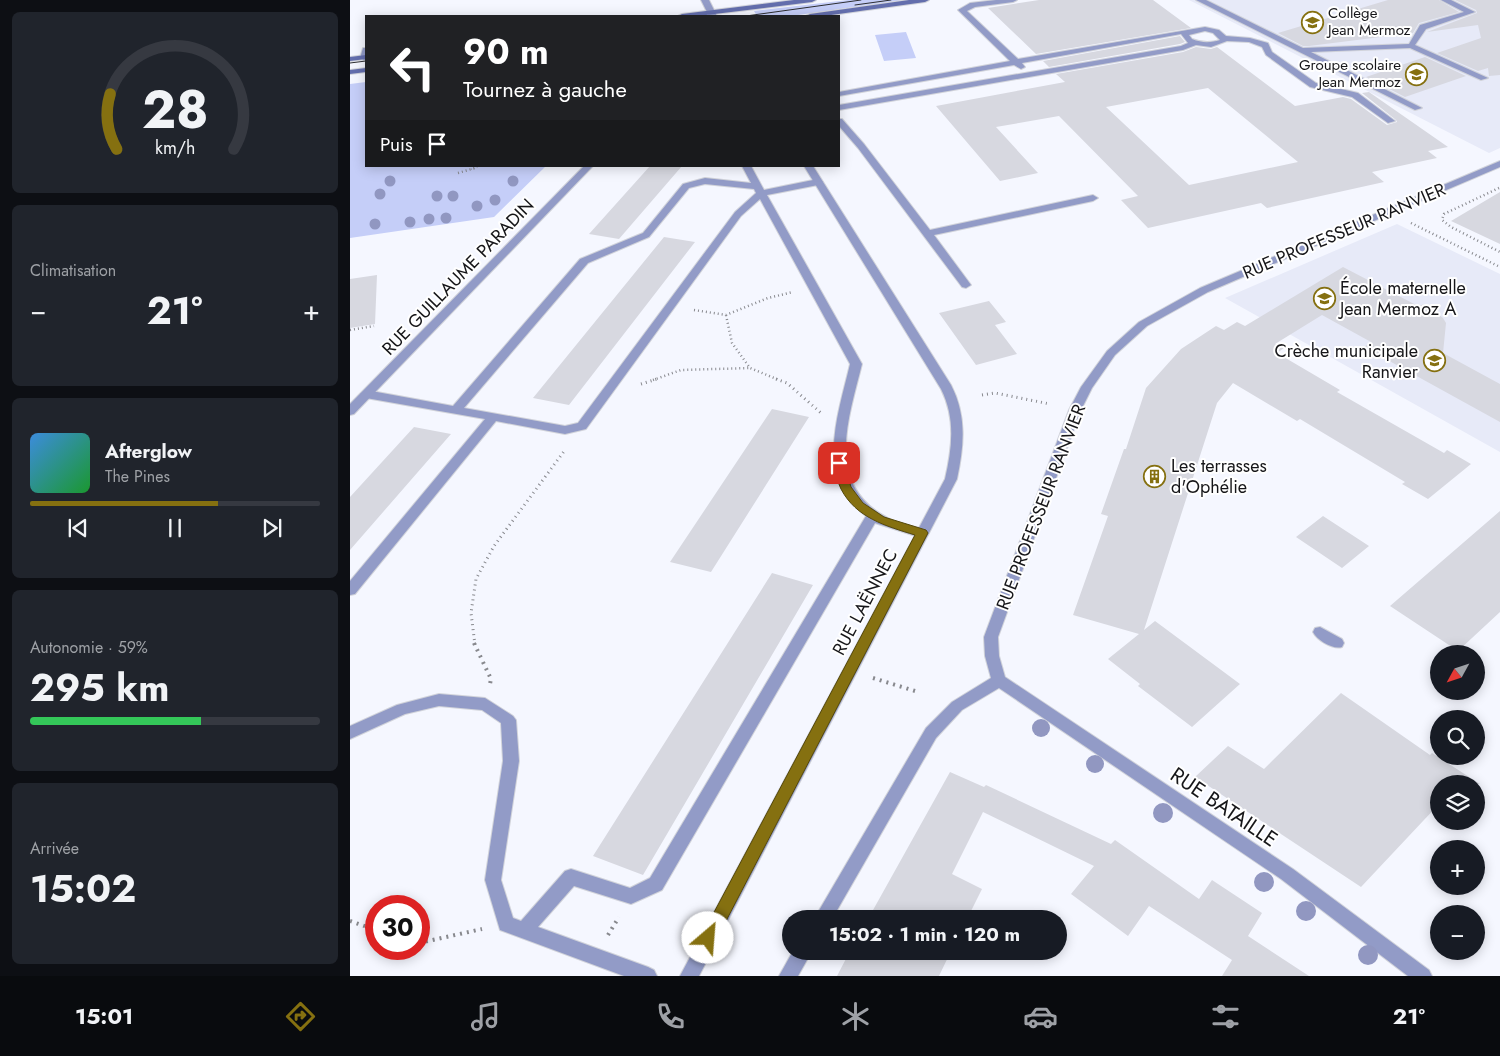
<!DOCTYPE html>
<html lang="fr">
<head>
<meta charset="utf-8">
<style>
  body { margin:0; font-family:Jost,sans-serif; background:#20242c; color:#f1f3f6; height:100vh; display:flex; flex-direction:column; font-size:19px; white-space:nowrap }
  * { box-sizing:border-box; margin:0 }
  p { font-size:16px; color:#9ea1a6 }
  .icon { flex:none; width:28px; height:28px; fill:none; stroke:currentColor; stroke-width:2; stroke-linecap:round; stroke-linejoin:round }
  .map { position:relative; flex:1; overflow:hidden }
  .panel { display:flex; flex-direction:column; gap:12px; padding:12px; background:#0d0f14; width:350px }
  .panel>* { flex:none }
  .guide { position:absolute; left:15px; top:15px; width:475px; height:152px; border-radius:0px; box-shadow:0 2px 12px #0003; background:#202124; color:#fff; overflow:hidden }
  .needle { width:32px; rotate:230deg }
  .fabs { position:absolute; left:1080px; top:645px; display:grid; gap:10px }
  .fabs a { display:grid; place-items:center; width:55px; height:55px; border-radius:50%; background:#171b24; box-shadow:0 2px 12px #0003; font-size:25px }
  .speed { position:absolute; left:15px; top:895px; display:flex; gap:10px; font-size:25px; font-weight:700; text-align:center }
  .speed>* { display:grid; place-content:center; width:65px; height:65px; border-radius:50%; background:#171b24; box-shadow:0 2px 12px #0003; line-height:1 }
  .speed .limit { border:8px solid #d22; background:#fff; color:#111 }
  .pin { position:absolute; display:grid; place-items:center; width:42px; height:42px; color:#fff; margin:-21px; border-radius:10px; box-shadow:0 2px 8px #0006 }
  .me { position:absolute; width:55px; margin:-28px; rotate:27deg; stroke-linejoin:round; filter:drop-shadow(0 0 4px #0008) }
  .turn { display:flex; align-items:center; gap:18px; height:105px; padding:0 15px; font-size:22px }
  .turn .icon { width:65px; height:65px; stroke-width:2.5 }
  .turn b { display:block; font-size:35px; line-height:42px }
  .then { display:flex; align-items:center; height:48px; padding:0 15px; background:#0003; gap:10px; font-size:19px }
  .big { font-size:38px; font-weight:700; line-height:1.1 }
  .panel .widget { flex:1; display:flex; flex-direction:column; justify-content:center; gap:8px; min-width:0; padding:0 18px; border-radius:8px; background:#20242c }
  .panel .dial { align-items:center; gap:0 }
  .dial svg { height:130px; overflow:visible; fill:none; stroke:#363941; stroke-width:7; stroke-linecap:round; text-anchor:middle }
  .dial text { fill:#f1f3f6; stroke:none }
  .song { display:flex; align-items:center; gap:15px }
  .cover { width:60px; height:60px; border-radius:8px; background:linear-gradient(135deg,hsl(210 70% 55%),hsl(130 70% 35%)) }
  .played { height:5px; border-radius:2px; background:linear-gradient(90deg,#857010 65%,#363941 65%) }
  .keys { display:flex; justify-content:space-around; direction:ltr }
  .heat { display:flex; justify-content:space-between; align-items:center; font-size:28px; direction:ltr }
  .charge { height:8px; border-radius:4px; background:linear-gradient(90deg,#34c759 59%,#363941 0) }
  .trip { position:absolute; left:432px; top:910px; width:285px; height:50px; border-radius:25px; background:#171b24; box-shadow:0 2px 12px #0003; font-weight:700; line-height:50px; text-align:center }
  .tabs { display:flex; height:80px; justify-content:space-around; align-items:center; background:#090b0e; color:#9ea1a6 }
  .tabs .icon { width:35px; height:35px }
  .tabs .on { color:#857010 }
  .tabs b { font-size:22px; color:#f1f3f6 }
  main { display:flex; flex:1; min-height:0 }
  .map>svg:first-child { display:block }
  .built { fill:#e7eaf8 }
  .green { fill:#c5cef8 }
  .building { fill:#d7d8e0; fill-rule:evenodd }
  .lines { fill:none; stroke-linecap:round; stroke-linejoin:round }
  .lane-casing { stroke:#d1d3da; stroke-width:2 }
  .street-casing { stroke:#d1d3da; stroke-width:2 }
  .secondary-casing { stroke:#d1d3da; stroke-width:2 }
  .path-far3 { stroke:#88898e; stroke-width:2; stroke-dasharray:0.5 2.5; stroke-linecap:butt }
  .path-far2 { stroke:#88898e; stroke-width:2.5; stroke-dasharray:1 3; stroke-linecap:butt }
  .path-far1 { stroke:#88898e; stroke-width:3; stroke-dasharray:1 4; stroke-linecap:butt }
  .path { stroke:#88898e; stroke-width:4; stroke-dasharray:2 5; stroke-linecap:butt }
  .lane { fill:#929bc7; fill-rule:evenodd }
  .street { fill:#929bc7; fill-rule:evenodd }
  .secondary { fill:#636ead; fill-rule:evenodd }
  .tram { stroke:#2d2e31; stroke-width:1 }
  .tree { fill:#9197c1 }
  .route { fill:#857010; stroke:#56490a }
  .labels { text-anchor:middle; dominant-baseline:central; stroke-width:4; stroke-linejoin:round; paint-order:stroke }
  .far-poi-label { font-size:15px; fill:#161619; stroke:#fff; text-anchor:start }
  .street-label { font-size:18px; fill:#161619; stroke:#fff }
  .poi-label { font-size:18px; fill:#161619; stroke:#fff; text-anchor:start }
  .near-street-label { font-size:21px; fill:#161619; stroke:#fff }
</style>
</head>
<body>
<main>
<section class="panel">
<div class="widget dial"><svg viewBox="0 0 100 80">
<path d="M14 69A42 42 0 1 1 86 69"/>
<path d="M14 69A42 42 0 0 1 10 35" stroke="#857010"/>
<text x="50" y="56" font-size="32" font-weight="700">28</text>
<text x="50" y="72" font-size="11">km/h</text>
</svg></div>
<div class="widget"><p>Climatisation</p>
<div class="heat"><a>−</a><b class="big">21°</b><a>+</a></div>
</div>
<div class="widget">
<div class="song"><i class="cover"></i><div><b>Afterglow</b><p>The Pines</p></div></div>
<div class="played"></div>
<div class="keys"><svg class="icon" aria-label="previous" viewBox="0 0 24 24"><path d="M18 5L8 12l10 7zM5 5v14"/></svg><svg class="icon" aria-label="pause" viewBox="0 0 24 24"><path d="M8 5v14M16 5v14"/></svg><svg class="icon" aria-label="next" viewBox="0 0 24 24"><path d="M6 5l10 7-10 7zM19 5v14"/></svg></div>
</div>
<div class="widget"><p>Autonomie · 59%</p><b class="big">295 km</b><div class="charge"></div></div>
<div class="widget"><p>Arrivée</p><b class="big">15:02</b></div>
</section>
<div class="map">
<svg width="1150" height="976" viewBox="0 0 1150 976">
  <rect width="100%" height="100%" fill="#f5f7ff"/>
  <path class="built" d="M839,0h311v148l-11,5z
    M1047,224l103,50v178l-275,-154z"/>
  <path class="green" d="M498,0h56l-113,16h-34l-3,-5z
    M556,32l10,26 -32,3 -9,-26z
    M16,82v84h180l-52,51 -144,21v-154z"/>
  <path class="building" d="M689,0h114l38,28 -155,26 -48,-46z
    M1038,0h51l20,12 -40,11 -6,10 -104,13h-6l-25,-13z
    M1105,0h45v75l-11,1 -1,-8 -10,3 -41,-18 44,-15 -3,-13 -51,7 50,-19 -1,-3z
    M830,36l5,6 -5,2 -131,23 -6,-6z
    M846,47l15,2 6,-2 78,59 48,-9 8,2 36,26 10,-3 -1,-2 -34,-27 7,-1 79,55 -20,4 9,7 -65,14 12,10 -117,26 -6,-5 -113,25 -27,-28 17,-4 -79,-80 -63,11 42,46 -38,8 -64,-75 129,-24 -9,-8 127,-22zM858,88l90,74 -109,23 -83,-78z
    M1075,57l41,19 -61,21 -39,-20z
    M300,166h32l-63,73 -30,-5z
    M1150,192v52l-49,-23z
    M314,237l31,5 -126,163 -36,-7z
    M993,267l75,39 7,-2 18,14 3,5 -3,30 57,31v38l-136,-75 7,-5 -49,-27 -47,29 9,4 -7,5 63,37 -3,2 107,61 3,-3 24,14 -43,35 -26,-15 3,-2 -105,-63 -3,2 -64,-38 -16,20 -73,227 11,-9 85,63 -48,43 -54,-41 2,-2 -32,-25 31,-25 -66,-19 35,-99 -7,-2 23,-65h2l20,-61 35,-39 35,-23 8,4 13,-8 8,4z
    M27,275l-2,49 -25,4v-49z
    M639,301l17,21 -11,3 22,29 -41,11 -37,-52z
    M422,409l37,8 -98,155 -41,-10z
    M64,427l37,7 -101,116v-53z
    M1150,511v101l-42,39 -68,-45z
    M973,516l46,30 -27,22 -46,-31z
    M422,573l41,12 -170,290 -50,-19z
    M991,693l89,62 2,-2 48,31h-41v20l-78,83 -166,-110 33,-31 36,23z
    M600,772l34,15 2,-2 125,59 4,-4 84,59 13,-19 50,33 -14,23 61,40h-87l10,-16 -83,-54 -21,30 -57,-42 23,-28 -111,-54 -31,62 30,15 -15,30h-99z
    M500,951h101l-12,25h-102z"/>
  <g class="lines">
    <defs>
      <path id="lane" d="M646,0h21l-4,2 -38,5 -8,4 51,48 187,-32 14,3 7,6 24,2 18,5 4,9 44,31 42,10 37,28 -7,2 -36,-26 -42,-10 -44,-32 -4,-8 -13,-5 -22,-1 -16,6 -15,-2 -13,5 -344,60v-5l342,-59 7,-3 -7,-9 -159,29 3,4 -4,2 -7,-4 -175,31v-4l171,-31 -52,-51 12,-7zM855,31l8,2 7,7c-10,3 -18,3 -28,-1l-3,-4z
        M846,0h10l97,48 106,-4 11,-19 44,-13 -23,-12h10l24,12 -49,17 -11,16 73,33 -7,2 -71,-32 -99,4 111,56 -7,2z
        M489,119h3l22,25 66,86 163,-35 5,3 -5,3 -159,34 37,50 -5,3 -4,-1 -104,-139 -19,-22z
        M392,166h9l13,24 54,-11 5,3 -5,3 -51,10 95,169c-13,53 -38,120 24,153 12,7 27,9 41,13l1,3 -1,3 -5,2 -47,-15 -213,367 -31,14 -57,-18 -36,41 110,40 6,3 3,6h-33l-124,-46 -15,-50 18,-119 -2,-38 -19,-13 -43,-4 -34,8 -55,25v-13l47,-21 42,-11 46,4 28,18 3,4 3,41 -18,119 12,38 8,3 44,-50 6,-2 59,19 20,-10 216,-362c-52,-39 -28,-100 -16,-152l-90,-165 -19,17 -155,213 -21,5 -69,-13 -141,173 -5,1v-14l135,-162 -119,-21 -6,-4 6,-4 87,16 127,-147 63,-26 40,-49 22,-6 46,5zM355,184l49,5 2,4 -21,19 -157,211 -13,3 -101,-18 124,-145 61,-26 40,-49z
        M970,627l22,12 2,4 -2,4c-9,3 -25,-7 -29,-15l2,-4z"/>
      <path id="street" d="M351,0h8l8,16h-8z
        M13,48h3v12h-2l-4,-2z
        M1150,161v6l-292,125 -61,34 -32,29 -23,33 -11,22 -83,227 1,19 6,21 288,192 136,101 3,6h-24l-127,-97 -282,-191 -37,22 -26,28 -104,181h-18l112,-191 26,-26 39,-24 -6,-22 -1,-19 85,-227 12,-23 26,-36 32,-29 61,-34z
        M234,166h9l-239,248 -4,1v-11z
        M454,166h9l138,219c16,31 13,61 6,94l-258,497h-19l265,-497c7,-31 11,-60 -4,-90z
        M443,951h19l-14,25h-19z"/>
      <path id="secondary" d="M444,0h22l-4,2 -114,14h-20l4,-2z
        M559,0h20l-4,2 -101,14h-18l4,-2z
        M16,55v4l-16,2v-4z
        M16,68v4l-16,2v-4z"/>
    </defs>
    <use href="#lane" class="lane-casing"/>
    <use href="#street" class="street-casing"/>
    <use href="#secondary" class="secondary-casing"/>
    <path class="path-far3" d="M121,169l9,-3"/>
    <path class="path-far2" d="M108,173l17,-5
      M1149,188l-55,26 -2,6 9,7 49,25
      M1061,223l89,44
      M344,310l32,5 42,-17 25,-6
      M376,315l6,28 18,25 29,12
      M0,330l24,-4
      M303,380l28,-10 69,-2"/>
    <path class="path-far1" d="M426,379l11,4 34,30
      M291,384l16,-5
      M632,395l13,-2 55,11
      M125,645l-4,-32 5,-34 18,-33 71,-96"/>
    <path class="path" d="M124,643l17,36 -1,5
      M523,678l42,13
      M0,921l26,9
      M258,935l11,-18
      M69,943l63,-14"/>
    <use href="#lane" class="lane"/>
    <use href="#street" class="street"/>
    <use href="#secondary" class="secondary"/>
    <path class="tram" d="M505,5l36,-5
      M396,16l115,-16
      M0,63l16,-2"/>
  </g>
  <g class="tree">
    <circle cx="40" cy="181" r="5.5"/>
    <circle cx="163" cy="181" r="5.5"/>
    <circle cx="30" cy="194" r="5.5"/>
    <circle cx="87" cy="196" r="5.5"/>
    <circle cx="103" cy="196" r="5.5"/>
    <circle cx="145" cy="200" r="5.5"/>
    <circle cx="127" cy="206" r="5.5"/>
    <circle cx="96" cy="218" r="5.5"/>
    <circle cx="79" cy="219" r="5.5"/>
    <circle cx="60" cy="222" r="5.5"/>
    <circle cx="25" cy="224" r="5.5"/>
    <circle cx="691" cy="728" r="9"/>
    <circle cx="745" cy="764" r="9"/>
    <circle cx="813" cy="813" r="10"/>
    <circle cx="914" cy="882" r="10"/>
    <circle cx="956" cy="911" r="10"/>
    <circle cx="1018" cy="955" r="10"/>
  </g>
  <path class="route" d="M489,459l5,4 7,24 12,16 21,14 42,13 2,3 -214,411 -6,2 -5,-2 -3,-6 3,-5 212,-398c-29,-9 -59,-17 -74,-46 -4,-8 -6,-18 -8,-26z"/>
  <defs>
    <symbol id="school-ring" viewBox="-11 -11 22 22"><circle r="9.5" fill="#fff" stroke="#857010" stroke-width="1.5"/><path d="M0-5L7-2L0 1L-7-2ZM-4 1L0 2.5L4 1V4Q0 6-4 4Z" fill="#857010"/></symbol>
    <symbol id="building-ring" viewBox="-11 -11 22 22"><circle r="9.5" fill="#fff" stroke="#857010" stroke-width="1.5"/><path d="M-4-6H4V6H1V3H-1V6H-4ZM-2.5-4.3h1.7v1.8h-1.7ZM.8-4.3h1.7v1.8H.8ZM-2.5-1h1.7V.8h-1.7ZM.8-1h1.7V.8H.8Z" fill="#857010"/></symbol>
  </defs>
  <g fill-rule="evenodd">
    <use href="#school-ring" x="950" y="10" width="25" height="25"/>
    <use href="#school-ring" x="1054" y="62" width="25" height="25"/>
    <use href="#school-ring" x="962" y="286" width="25" height="25"/>
    <use href="#school-ring" x="1072" y="348" width="25" height="25"/>
    <use href="#building-ring" x="792" y="464" width="25" height="25"/>
  </g>
  <g class="labels">
    <g class="far-poi-label">
      <text x="978" y="13">Collège<tspan x="978" dy="17">Jean Mermoz</tspan></text>
      <text x="1051" y="65" text-anchor="end">Groupe scolaire<tspan x="1051" dy="17">Jean Mermoz</tspan></text>
    </g>
    <g class="street-label">
      <text transform="translate(994 231) rotate(-23)">RUE PROFESSEUR RANVIER</text>
      <text transform="translate(108 277) rotate(-46)">RUE GUILLAUME PARADIN</text>
      <text transform="translate(691 507) rotate(-69)">RUE PROFESSEUR RANVIER</text>
      <text transform="translate(515 602) rotate(-62)">RUE LAËNNEC</text>
    </g>
    <g class="poi-label">
      <text x="990" y="288">École maternelle<tspan x="990" dy="21">Jean Mermoz A</tspan></text>
      <text x="1068" y="351" text-anchor="end">Crèche municipale<tspan x="1068" dy="21">Ranvier</tspan></text>
      <text x="821" y="466">Les terrasses<tspan x="821" dy="21">d'Ophélie</tspan></text>
    </g>
    <g class="near-street-label">
      <text transform="translate(874 807) rotate(34)">RUE BATAILLE</text>
    </g>
  </g>
</svg>
<div class="fabs">
<a><svg class="needle" viewBox="-14 -14 28 28"><path d="M0-13l5 13h-10z" fill="#e53935"/><path d="M0 13l5-13h-10z" fill="#9ea1a6"/></svg></a>
<a><svg class="icon" aria-label="search" viewBox="0 0 24 24"><circle cx="10" cy="10" r="6"/><path d="M15 15l6 6"/></svg></a>
<a><svg class="icon" aria-label="layers" viewBox="0 0 24 24"><path d="M12 4l9 5-9 5-9-5zM3 14l9 5 9-5"/></svg></a>
<a>+</a>
<a>−</a>
</div>
<div class="speed"><div class="limit">30</div></div>
<div class="pin" style="left:489px;top:463px;background:#d93025"><svg class="icon" aria-label="arrive" viewBox="0 0 24 24"><path d="M6 21V4h12l-3 4 3 4H6"/></svg></div>
<svg class="me" style="left:358px;top:938px" viewBox="-20 -20 40 40"><circle r="19" fill="#fff"/><path d="M0-13L10 11 0 6-10 11z" fill="#857010"/></svg>
<div class="trip">15:02 · 1 min · 120 m</div>
<div class="guide">
<div class="turn"><svg class="icon" aria-label="left" viewBox="0 0 24 24"><path d="M17 20v-9H6M10 6l-5 5 5 5"/></svg><div><b>90 m</b>Tournez à gauche</div></div>
<div class="then">Puis<svg class="icon" aria-label="arrive" viewBox="0 0 24 24"><path d="M6 21V4h12l-3 4 3 4H6"/></svg></div>
</div>
</div>
</main>
<nav class="tabs">
<b>15:01</b>
<svg class="icon on" aria-label="directions" viewBox="0 0 24 24"><path d="M12 3l9 9-9 9-9-9zM9 14v-3h6M13 9l2 2-2 2"/></svg>
<svg class="icon" aria-label="music" viewBox="0 0 24 24"><path d="M9 18V5l10-2v13"/><circle cx="6" cy="18" r="3"/><circle cx="16" cy="16" r="3"/></svg>
<svg class="icon" aria-label="phone" viewBox="0 0 24 24"><path d="M5 4h4l2 5-3 2q2 4 5 5l2-3 5 2v4C11 20 4 13 5 4z"/></svg>
<svg class="icon" aria-label="climate" viewBox="0 0 24 24"><path d="M12 3v18M4 7l16 10M4 17L20 7"/></svg>
<svg class="icon" aria-label="car" viewBox="0 0 24 24"><path d="M5 17H2v-5l4-1 3-4h7l3 4 3 1v5h-3M9 17h6M6 11h13"/><circle cx="7" cy="17" r="2"/><circle cx="17" cy="17" r="2"/></svg>
<svg class="icon" aria-label="filters" viewBox="0 0 24 24"><path d="M4 7h16M4 17h16"/><circle cx="9" cy="7" r="2"/><circle cx="15" cy="17" r="2"/></svg>
<b>21°</b>
</nav>
</body>
</html>
